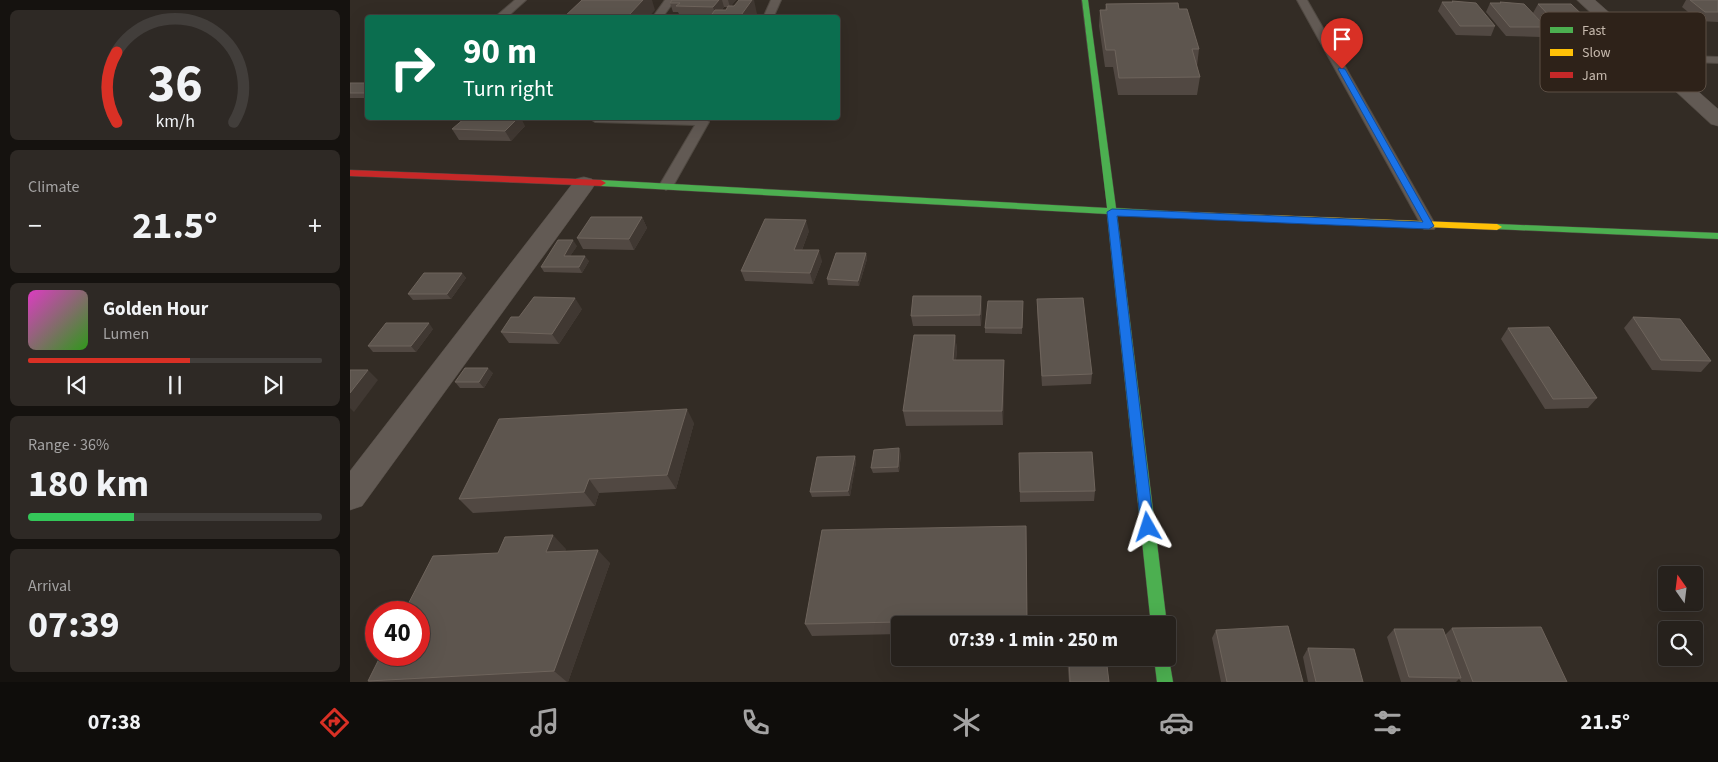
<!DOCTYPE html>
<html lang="en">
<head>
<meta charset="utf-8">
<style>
  body { margin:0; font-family:"Source Sans 3",sans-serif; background:#2e2925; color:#f1f3f6; height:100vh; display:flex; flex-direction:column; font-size:19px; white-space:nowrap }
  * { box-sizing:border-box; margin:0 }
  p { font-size:16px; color:#a4a3a3 }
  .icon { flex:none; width:28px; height:28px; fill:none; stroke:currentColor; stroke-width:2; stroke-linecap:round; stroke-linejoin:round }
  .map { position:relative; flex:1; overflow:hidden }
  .panel { display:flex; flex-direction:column; gap:10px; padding:10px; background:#15120f; width:350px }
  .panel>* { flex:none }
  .banner { position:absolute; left:15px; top:15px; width:475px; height:105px; border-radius:5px; box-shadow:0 5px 20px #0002,0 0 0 1px #423e3b; background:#0b6e4f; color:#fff; overflow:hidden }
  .needle { width:32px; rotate:346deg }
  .fabs { position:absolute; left:1308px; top:566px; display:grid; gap:10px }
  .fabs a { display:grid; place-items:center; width:45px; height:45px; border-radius:5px; background:#26211c; box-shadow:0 5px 20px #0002,0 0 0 1px #423e3b; font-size:25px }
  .speed { position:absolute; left:15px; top:601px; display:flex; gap:10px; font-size:25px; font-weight:700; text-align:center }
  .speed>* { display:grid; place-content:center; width:65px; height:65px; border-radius:50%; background:#26211c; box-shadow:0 5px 20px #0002,0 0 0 1px #423e3b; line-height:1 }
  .speed .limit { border:8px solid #d22; background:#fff; color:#111 }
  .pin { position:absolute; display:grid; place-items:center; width:42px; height:42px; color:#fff; margin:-51px -21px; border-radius:50% 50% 50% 0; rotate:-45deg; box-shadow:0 0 5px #0007 }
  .pin .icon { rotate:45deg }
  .me { position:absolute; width:55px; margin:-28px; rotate:354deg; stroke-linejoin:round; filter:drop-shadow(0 0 4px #0008) }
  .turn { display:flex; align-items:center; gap:18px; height:105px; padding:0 15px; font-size:22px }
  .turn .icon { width:65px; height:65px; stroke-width:2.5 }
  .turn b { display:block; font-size:35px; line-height:42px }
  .big { font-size:38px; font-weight:700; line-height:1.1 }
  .panel .card { flex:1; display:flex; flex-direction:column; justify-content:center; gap:8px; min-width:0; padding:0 18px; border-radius:8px; background:#2e2925 }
  .panel .dial { align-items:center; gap:0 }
  .dial svg { height:130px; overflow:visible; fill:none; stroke:#423e3b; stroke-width:7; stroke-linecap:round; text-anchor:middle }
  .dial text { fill:#f1f3f6; stroke:none }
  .song { display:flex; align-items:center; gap:15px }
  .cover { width:60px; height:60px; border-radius:8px; background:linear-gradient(135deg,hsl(310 70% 55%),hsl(110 70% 35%)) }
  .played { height:5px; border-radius:2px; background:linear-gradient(90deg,#d93025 55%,#423e3b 55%) }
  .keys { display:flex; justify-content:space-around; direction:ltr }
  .heat { display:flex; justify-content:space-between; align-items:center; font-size:28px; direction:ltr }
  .charge { height:8px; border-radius:4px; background:linear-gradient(90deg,#34c759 36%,#423e3b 0) }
  .trip { position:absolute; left:541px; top:616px; width:285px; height:50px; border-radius:5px; background:#26211c; box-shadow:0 5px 20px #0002,0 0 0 1px #423e3b; font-weight:700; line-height:50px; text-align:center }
  .menu { display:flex; height:80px; justify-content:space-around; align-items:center; background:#0f0d0b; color:#a4a3a3 }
  .menu .icon { width:35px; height:35px }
  .menu .active { color:#d93025 }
  .menu b { font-size:22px; color:#f1f3f6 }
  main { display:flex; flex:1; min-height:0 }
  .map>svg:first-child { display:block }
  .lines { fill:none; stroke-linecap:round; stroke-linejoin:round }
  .lane-casing { stroke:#504942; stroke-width:2 }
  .street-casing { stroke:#504942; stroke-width:1 }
  .fast-casing { stroke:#504942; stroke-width:1 }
  .slow-casing { stroke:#504942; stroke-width:1 }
  .jam-casing { stroke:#504942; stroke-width:1 }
  .lane { fill:#625a54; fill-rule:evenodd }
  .street { fill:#625a54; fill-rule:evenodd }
  .fast { fill:#4caf50; fill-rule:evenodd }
  .slow { fill:#ffc107; fill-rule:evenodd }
  .jam { fill:#c62828; fill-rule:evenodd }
  .wall { fill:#514842; fill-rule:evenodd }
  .shaded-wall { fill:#403832 }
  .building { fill:#5d554e; stroke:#6e645c }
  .route { fill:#1a73e8; stroke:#114b97 }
  .key { fill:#2e2219; stroke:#5c4f45; stroke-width:1 }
  .key-label { font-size:14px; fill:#c6b9ad }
</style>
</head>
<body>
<main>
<section class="panel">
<div class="card dial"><svg viewBox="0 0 100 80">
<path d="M14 69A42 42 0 1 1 86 69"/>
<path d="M14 69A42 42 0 0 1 14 26" stroke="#d93025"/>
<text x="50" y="56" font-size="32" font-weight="700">36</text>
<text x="50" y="72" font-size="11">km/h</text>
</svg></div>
<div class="card"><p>Climate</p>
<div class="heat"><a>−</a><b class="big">21.5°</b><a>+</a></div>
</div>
<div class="card">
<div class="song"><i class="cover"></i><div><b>Golden Hour</b><p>Lumen</p></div></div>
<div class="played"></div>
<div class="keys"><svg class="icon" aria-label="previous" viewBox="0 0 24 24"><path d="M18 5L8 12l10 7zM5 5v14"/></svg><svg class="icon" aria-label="pause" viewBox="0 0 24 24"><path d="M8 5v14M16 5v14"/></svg><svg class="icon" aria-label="next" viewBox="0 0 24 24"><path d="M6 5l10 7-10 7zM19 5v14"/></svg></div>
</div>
<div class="card"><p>Range · 36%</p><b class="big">180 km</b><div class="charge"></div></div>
<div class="card"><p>Arrival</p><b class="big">07:39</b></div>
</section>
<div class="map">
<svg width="1368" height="682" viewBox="0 0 1368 682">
  <rect width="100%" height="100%" fill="#332c25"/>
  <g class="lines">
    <defs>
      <path id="lane" d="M165,0h11l-20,18h-12z
        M315,0h10l-13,18h-10z
        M421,0h10l-8,18h-10z
        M947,0h10l129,226 -2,3h-10l-2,-3z
        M1300,55l68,2v6l-72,-3 -1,-2z
        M239,118c14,-2 114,-3 120,4l-36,64 -7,4 -7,-4 36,-61 -100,-3z"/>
      <path id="street" d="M1227,0h18l123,109v17l-7,-2z
        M234,177l8,2 3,5 -3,5 -230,317 -12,4v-39l226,-292z"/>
      <path id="fast" d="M732,0h6l28,208 51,3 5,3 -5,3 -50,-3 50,411h-16l-44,-411 -506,-28 -5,-3 5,-3 506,28z
        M1147,224l221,9v6l-224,-10 -2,-2 2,-2z
        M818,653l5,29h-16l-3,-24h14z"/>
      <path id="slow" d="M817,211l330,13 5,3 -5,3 -333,-14 -2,-2z"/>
      <path id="jam" d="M0,170l251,10 5,3 -5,3 -251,-10z"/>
    </defs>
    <use href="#lane" class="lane-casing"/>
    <use href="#street" class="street-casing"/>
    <use href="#fast" class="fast-casing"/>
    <use href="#slow" class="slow-casing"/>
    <use href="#jam" class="jam-casing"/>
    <use href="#lane" class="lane"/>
    <use href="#street" class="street"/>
    <use href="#fast" class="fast"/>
    <use href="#slow" class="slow"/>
    <use href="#jam" class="jam"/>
  </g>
  <path class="wall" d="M322,0h64l-5,6 26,8 -2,4h-46v-1l-29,-1 -2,-4h-5l-3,-9zM374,7h4l-2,3h-4z
    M1336,0h32v22l-19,-1 -17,-14z
    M1102,1l43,25 -4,10 -35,-1 -18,-24 4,-9h10z
    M1150,2l46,25 -5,10 -35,-1 -20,-24 4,-9h10z
    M756,4l73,5 20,40 -2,17 3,11 -3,18h-79l-5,-28h-8l-6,-41 1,-16h5z
    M1188,4l58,24 -5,10 -35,-1 -23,-24z
    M0,83h18v15h-18z
    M175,126l-14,15 -52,-1 -7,-11z
    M292,217l5,11 -13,22 -51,-1 -6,-11z
    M459,231l-7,19 20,11 -9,23 -68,-3 -4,-10z
    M227,246l-7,10 19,5 -7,12 -38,-1 -3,-5z
    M516,253l1,6 -8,27 -31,-1 -1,-6z
    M112,273l4,5 -15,21 -38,1 -5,-6z
    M687,299l55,75 -1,10 -49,2 -5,-76z
    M632,306l-1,20h-68l-2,-10z
    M673,307l-1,27 -37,-1v-5z
    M232,309l-23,35 -50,-1 -8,-11z
    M1283,317l78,44 -10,11 -49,-2 -28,-42z
    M1158,328l89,70 -9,10 -43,1 -44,-70z
    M83,329l-17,23h-43l-5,-6z
    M605,335l2,15 -1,10h48v15l-1,50 -97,1 -3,-15z
    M143,373l-9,15h-24l-5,-6z
    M344,423l-18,66 -77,4 -4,13 -122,7 -14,-14z
    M669,453l76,38 -1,10 -74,1z
    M551,454l-2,18 -26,1 -2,-5z
    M505,456l1,6 -6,34 -38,1 -2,-5z
    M676,526l1,99h-127v9l-88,2 -7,-12z
    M216,549l-1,2 45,12 -42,119h-199l-1,-1z
    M1102,628l115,54h-106l-2,-3 -3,3h-55l-14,-45 7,-8 51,6z
    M866,630l87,52h-82l-9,-44z
    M958,648l55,34h-55l-5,-25z
    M593,658h38v2h-37z
    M717,658h39l3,24h-40z"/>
  <path class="shaded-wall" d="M293,0h9l3,10 -7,8 -20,-2z
    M369,0h3l2,7 -8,10 -3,-10z
    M378,0h8l-6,7z
    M402,0h2l3,14 -2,4h-16z
    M168,118h3l4,8 -14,15 -6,-10z
    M292,217l5,11 -13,22 -5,-11z
    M456,220l3,11 -11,29 -4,-10z
    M223,240l4,6 -10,15 -3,-5z
    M469,250l3,11 -9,23 -3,-11z
    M516,253l1,6 -8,27 -1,-5z
    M235,256l4,5 -7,12 -3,-6z
    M112,273l4,5 -15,21 -4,-5z
    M631,296l1,10 -1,20 -1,-11z
    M225,298l7,11 -23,35 -7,-10z
    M79,323l4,6 -17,23 -5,-6z
    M605,335l2,15 -3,25 -1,-15z
    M654,360v15l-1,50 -1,-14z
    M138,368l5,5 -9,15 -5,-6z
    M18,370l10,10 -24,32 -4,-4v-15z
    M337,409l7,14 -18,66 -9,-14z
    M549,448l2,6 -2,18 -1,-5z
    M505,456l1,6 -6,34 -2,-5z
    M239,479l10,14 -4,13 -11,-14z
    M203,535l13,14 -7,17 -13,-14z
    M248,550l12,13 -42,119h-1l-13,-11z"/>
  <path class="building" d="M232,0h61l-15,16 43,2h-108z
    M322,0h47l-6,7 -37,-1 4,-3h-10z
    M389,0h13l-13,18h-30l6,-8h11l2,-4h6z
    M1340,0h28v12h-13z
    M1102,1l24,2 19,23h-35l-18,-24h11z
    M1150,2l24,2 22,23h-36l-20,-24h11z
    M828,3l1,6h8l12,40h-7l8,28 -81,1 -4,-28h-9l-6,-40h7l-1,-6z
    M1188,4h33l25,24h-35z
    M0,83h18v10h-18z
    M115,118h53l-13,13 -53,-2z
    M241,217h51l-13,22 -52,-1z
    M415,219l41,1 -12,30h25l-9,23 -69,-2z
    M208,240h15l-9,16h21l-6,11h-38z
    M486,253h30l-8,28 -31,-2z
    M74,273h38l-15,21h-39z
    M563,296h68l-1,19 -69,1z
    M184,297l41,1 -23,36 -51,-2 10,-15h8z
    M733,298l9,76 -50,2 -5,-77z
    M638,301h35l-1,27h-37z
    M1283,317l47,2 31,42 -50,-1z
    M36,323h43l-18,23h-43z
    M1199,327l48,71 -44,1 -45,-71z
    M564,335h41l-2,25h51l-2,51h-99z
    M115,368h23l-9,14h-24z
    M0,370h18l-18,23z
    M337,409l-20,66 -78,4 -5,13 -125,7 40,-80z
    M549,448l-1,19 -27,1 3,-18z
    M742,452l3,39 -75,1 -1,-39z
    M505,456l-7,35 -38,1 7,-35z
    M676,526l1,94 -47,1v4h-37l1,-4 -139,3 17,-94z
    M203,535l-7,17 52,-2 -44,121 -186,10 13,-26h38v-43h-15l29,-56 65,-3 7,-16z
    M938,626l15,56h-76l-11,-52z
    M1191,627l26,55h-94l-21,-54z
    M1044,629h49l18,49 -52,-1z
    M958,648l46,1 9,33h-47z
    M719,658h37l3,24h-39z"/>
  <path class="route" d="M989,68l6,1 89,157 -5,3 -312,-13 37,311 -2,4 -4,2 -5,-2 -2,-4 -34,-315 5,-3 311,13 -85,-153z"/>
  <rect x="1190" y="12" width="166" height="80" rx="8" class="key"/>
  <rect x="1200" y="27" width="23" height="6" fill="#4caf50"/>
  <rect x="1200" y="49" width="23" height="7" fill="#ffc107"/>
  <rect x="1200" y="72" width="23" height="6" fill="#c62828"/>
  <g class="key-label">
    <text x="1232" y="35">Fast</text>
    <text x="1232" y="57">Slow</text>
    <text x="1232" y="80">Jam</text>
  </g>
</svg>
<div class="fabs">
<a><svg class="needle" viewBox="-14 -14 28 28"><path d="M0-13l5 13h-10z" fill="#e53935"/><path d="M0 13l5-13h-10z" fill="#a4a3a3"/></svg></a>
<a><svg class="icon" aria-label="search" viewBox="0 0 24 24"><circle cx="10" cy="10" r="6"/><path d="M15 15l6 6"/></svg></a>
</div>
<div class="speed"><div class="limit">40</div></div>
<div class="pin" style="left:992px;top:69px;background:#d93025"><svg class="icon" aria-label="arrive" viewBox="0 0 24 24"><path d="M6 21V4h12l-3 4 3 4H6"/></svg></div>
<svg class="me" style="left:798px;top:527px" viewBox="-20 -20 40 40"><path d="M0-17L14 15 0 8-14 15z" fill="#1a73e8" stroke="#fff" stroke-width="4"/></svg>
<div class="trip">07:39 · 1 min · 250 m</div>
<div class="banner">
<div class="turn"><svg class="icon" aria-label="right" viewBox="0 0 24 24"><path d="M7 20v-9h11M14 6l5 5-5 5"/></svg><div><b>90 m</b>Turn right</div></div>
</div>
</div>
</main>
<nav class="menu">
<b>07:38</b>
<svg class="icon active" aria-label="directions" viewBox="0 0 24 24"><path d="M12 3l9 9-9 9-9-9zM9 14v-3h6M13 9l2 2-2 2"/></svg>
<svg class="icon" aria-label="music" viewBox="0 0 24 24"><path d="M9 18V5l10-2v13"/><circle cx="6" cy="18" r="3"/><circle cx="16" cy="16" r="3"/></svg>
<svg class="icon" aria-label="phone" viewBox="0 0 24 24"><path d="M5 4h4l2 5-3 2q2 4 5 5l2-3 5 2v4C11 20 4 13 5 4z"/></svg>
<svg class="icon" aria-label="climate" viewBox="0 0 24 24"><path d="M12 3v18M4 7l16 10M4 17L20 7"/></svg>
<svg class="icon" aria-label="car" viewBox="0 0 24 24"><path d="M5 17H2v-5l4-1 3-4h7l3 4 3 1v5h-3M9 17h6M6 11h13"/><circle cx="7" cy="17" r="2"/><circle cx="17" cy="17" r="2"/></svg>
<svg class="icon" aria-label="filters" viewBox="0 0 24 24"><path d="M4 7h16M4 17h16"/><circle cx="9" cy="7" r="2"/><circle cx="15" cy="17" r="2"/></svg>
<b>21.5°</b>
</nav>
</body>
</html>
